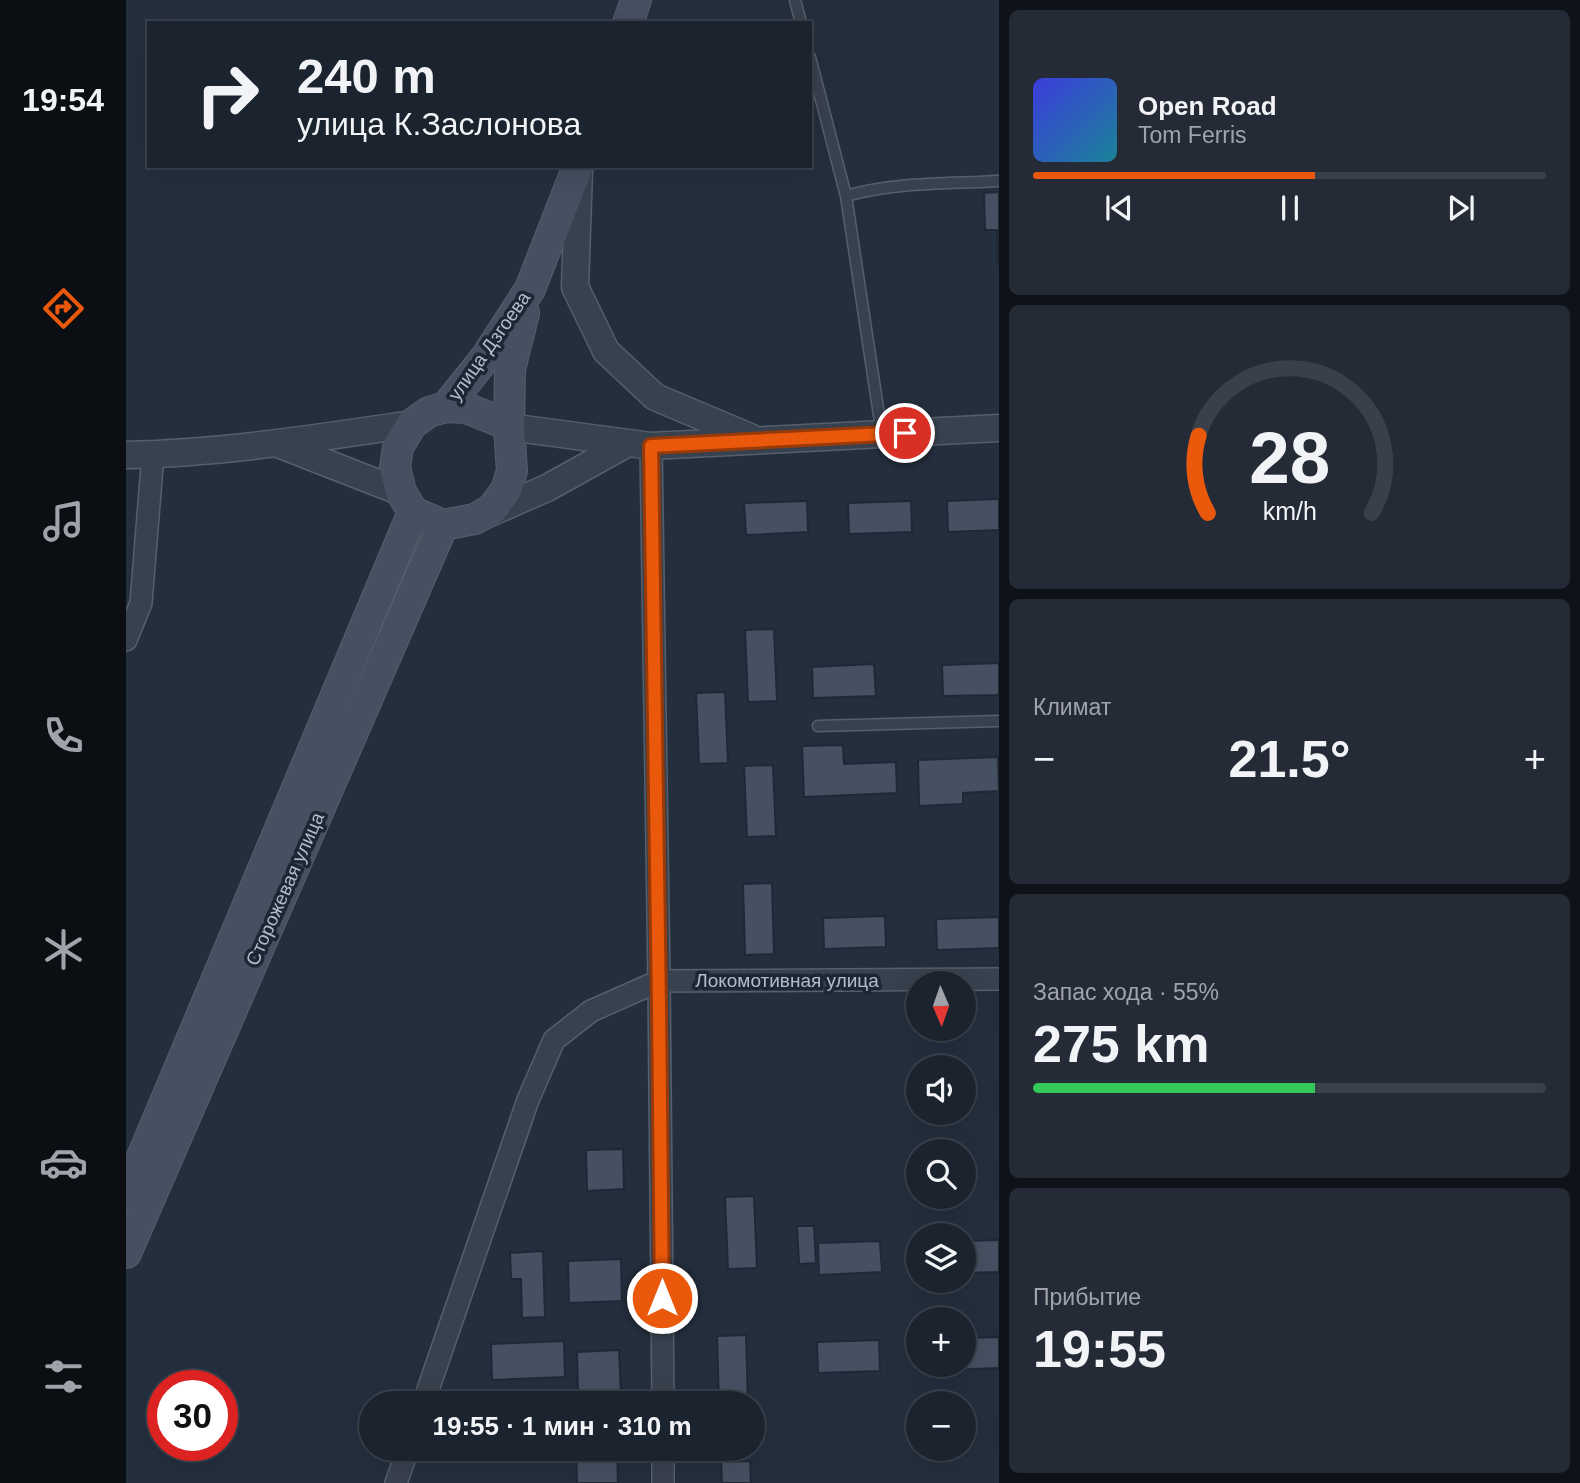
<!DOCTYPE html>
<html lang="ru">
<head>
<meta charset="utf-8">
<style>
  body { margin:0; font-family:Helvetica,sans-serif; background:#242b36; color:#f1f3f6; height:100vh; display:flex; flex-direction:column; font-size:26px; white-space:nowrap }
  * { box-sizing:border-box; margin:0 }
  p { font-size:23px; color:#a0a4aa }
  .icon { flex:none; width:38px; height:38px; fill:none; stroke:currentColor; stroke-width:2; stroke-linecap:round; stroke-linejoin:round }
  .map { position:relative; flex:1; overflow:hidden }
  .sheet { display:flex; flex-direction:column; gap:10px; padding:10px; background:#0f1319; width:581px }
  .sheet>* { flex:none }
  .hud { position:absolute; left:21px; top:21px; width:665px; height:147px; border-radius:0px; box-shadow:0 7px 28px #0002,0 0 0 2px #39404a; background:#1b232e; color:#f1f3f6; overflow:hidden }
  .needle { width:46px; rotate:178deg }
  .tools { position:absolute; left:780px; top:971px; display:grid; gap:14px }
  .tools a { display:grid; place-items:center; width:70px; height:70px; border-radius:50%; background:#1b232e; box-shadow:0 7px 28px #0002,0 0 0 2px #39404a; font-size:35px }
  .speed { position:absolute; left:21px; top:1370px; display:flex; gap:14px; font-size:35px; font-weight:700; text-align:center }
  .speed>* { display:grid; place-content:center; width:91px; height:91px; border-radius:50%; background:#1b232e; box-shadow:0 7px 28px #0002,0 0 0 2px #39404a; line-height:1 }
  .speed .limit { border:10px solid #d22; background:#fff; color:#111 }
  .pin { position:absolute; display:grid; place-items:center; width:60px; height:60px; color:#fff; margin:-30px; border:4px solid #fff; border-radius:50%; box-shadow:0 2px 7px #0007 }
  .me { position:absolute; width:77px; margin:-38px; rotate:0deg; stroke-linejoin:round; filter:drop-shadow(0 0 5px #0008) }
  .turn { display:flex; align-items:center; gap:24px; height:147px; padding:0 35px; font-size:32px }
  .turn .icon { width:91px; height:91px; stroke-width:2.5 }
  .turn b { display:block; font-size:49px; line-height:60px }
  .big { font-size:52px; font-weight:700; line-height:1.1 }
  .sheet .widget { flex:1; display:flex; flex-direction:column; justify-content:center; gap:10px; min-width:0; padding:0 24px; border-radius:10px; background:#242b36 }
  .sheet .dial { align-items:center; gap:0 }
  .dial svg { height:182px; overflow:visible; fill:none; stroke:#39404a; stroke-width:7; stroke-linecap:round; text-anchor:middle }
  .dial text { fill:#f1f3f6; stroke:none }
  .song { display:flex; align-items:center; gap:21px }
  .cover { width:84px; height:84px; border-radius:10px; background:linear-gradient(135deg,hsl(240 70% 55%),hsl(190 70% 35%)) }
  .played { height:7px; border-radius:4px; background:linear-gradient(90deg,#ea580c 55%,#39404a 55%) }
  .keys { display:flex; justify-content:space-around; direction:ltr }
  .heat { display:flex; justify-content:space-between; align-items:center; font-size:38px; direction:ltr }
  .charge { height:10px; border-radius:5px; background:linear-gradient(90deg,#34c759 55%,#39404a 0) }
  .trip { position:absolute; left:233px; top:1391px; width:406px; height:70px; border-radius:35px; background:#1b232e; box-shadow:0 7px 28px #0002,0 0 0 2px #39404a; font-weight:700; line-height:70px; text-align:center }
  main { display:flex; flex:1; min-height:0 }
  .tabs { display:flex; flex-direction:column; width:126px; justify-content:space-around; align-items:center; background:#0b0e12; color:#a0a4aa }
  .tabs .icon { width:49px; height:49px }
  .tabs .on { color:#ea580c }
  .tabs b { font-size:32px; color:#f1f3f6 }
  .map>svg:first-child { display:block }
  .building { fill:#455162; stroke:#1f2835; stroke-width:2 }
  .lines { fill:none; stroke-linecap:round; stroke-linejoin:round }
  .service-casing { stroke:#565f6c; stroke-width:13 }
  .minor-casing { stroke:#565f6c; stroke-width:24 }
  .tertiary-casing { stroke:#565f6c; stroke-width:29 }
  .secondary-casing { stroke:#565f6c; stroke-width:32 }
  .service { stroke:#38414e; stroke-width:10 }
  .minor { stroke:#38414e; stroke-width:21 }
  .tertiary { stroke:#38414e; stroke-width:26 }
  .secondary { stroke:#465061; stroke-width:30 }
  .route-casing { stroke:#983908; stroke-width:18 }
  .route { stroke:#ea580c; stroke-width:12 }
  .labels { text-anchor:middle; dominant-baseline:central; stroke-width:7; stroke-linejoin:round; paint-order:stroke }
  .street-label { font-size:19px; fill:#b4bcc9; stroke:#1d2633 }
</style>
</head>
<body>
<main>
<nav class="tabs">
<b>19:54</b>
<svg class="icon on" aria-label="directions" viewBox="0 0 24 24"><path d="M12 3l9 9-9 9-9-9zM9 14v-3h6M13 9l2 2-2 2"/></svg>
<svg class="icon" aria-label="music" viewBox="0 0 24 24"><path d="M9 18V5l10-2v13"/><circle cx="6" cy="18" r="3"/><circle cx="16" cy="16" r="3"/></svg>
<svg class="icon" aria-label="phone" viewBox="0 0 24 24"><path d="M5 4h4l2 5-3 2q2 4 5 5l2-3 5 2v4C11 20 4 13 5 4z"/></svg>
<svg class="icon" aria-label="climate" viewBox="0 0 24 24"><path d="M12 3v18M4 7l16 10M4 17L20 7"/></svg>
<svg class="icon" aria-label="car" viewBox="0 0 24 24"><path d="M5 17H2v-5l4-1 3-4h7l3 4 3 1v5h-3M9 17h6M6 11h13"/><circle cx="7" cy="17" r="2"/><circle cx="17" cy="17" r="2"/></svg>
<svg class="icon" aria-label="filters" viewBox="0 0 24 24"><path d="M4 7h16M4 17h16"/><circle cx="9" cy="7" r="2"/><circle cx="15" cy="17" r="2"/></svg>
</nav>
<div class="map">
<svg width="873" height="1483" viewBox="0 0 873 1483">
  <rect width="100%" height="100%" fill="#242f3e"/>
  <path class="building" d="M873,192v72h-1l-1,-34h-12l-1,-37z
    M873,499v31l-51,2 -1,-31z
    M681,501l1,31 -62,3 -2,-32z
    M785,501l1,31 -63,2 -1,-31z
    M648,629l3,72 -29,1 -3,-72z
    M873,663v32l-56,1 -1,-31z
    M748,664l2,32 -63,2 -1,-31z
    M599,692l3,71 -29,1 -3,-71z
    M717,745l1,19 52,-2 1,31 -93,4 -2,-51z
    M872,757l1,34 -36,2v11l-44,2 -1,-46z
    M647,765l3,71 -29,1 -3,-71z
    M646,883l2,71 -29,1 -2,-71z
    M759,916l1,31 -62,2 -1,-31z
    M873,917v31l-62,2 -1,-31z
    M497,1149l1,40 -37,2 -1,-41z
    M628,1196l3,72 -29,1 -3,-72z
    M671,1226h17l2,37 -17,1z
    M873,1240v32l-35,1v-32z
    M754,1241l2,31 -63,3 -1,-32z
    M417,1251l2,66 -23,1 -1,-39h-10l-1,-26z
    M495,1259l1,42 -53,2 -1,-42z
    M798,1281h17v9l-17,1z
    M620,1335l2,69h-29l-2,-68z
    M873,1337v31l-48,2v-5h13v-27z
    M753,1340l1,31 -62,2 -1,-31z
    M438,1341l1,36 -73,3 -1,-36z
    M493,1350l2,45 -43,1 -1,-44z
    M450,1449h41l1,34h-41z
    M624,1461l1,22h-29l-1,-21z"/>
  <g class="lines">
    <defs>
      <path id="service" d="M669,0l6,23
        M684,57l36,139 36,239
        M720,196c49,-14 103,-12 153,-15
        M692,726l181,-5"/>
      <path id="minor" d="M525,446l8,535 4,423
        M0,640l15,-37 12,-149
        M297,1404l105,-304 26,-60 37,-29 68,-30 340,-2
        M537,1449v34
        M270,1483l12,-34"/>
      <path id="tertiary" d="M453,171l-4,116 31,64 49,46 95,40
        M383,427l142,19 348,-18
        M152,444l123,48
        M0,455c96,-2 191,-17 286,-31
        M357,516l64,-28 81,-45"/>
      <path id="secondary" d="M502,23l8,-23
        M320,407l20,1 35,14 8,5 3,44 -6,19 -14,19 -17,10 -32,6 -30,-13 -12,-20 -6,-25 3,-20 14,-23 17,-12z
        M320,407l40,-50 44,-68 48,-123
        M383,427l1,-58 14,-56
        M0,1195l287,-683
        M0,1253l317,-728"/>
    </defs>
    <use href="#service" class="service-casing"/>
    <use href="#minor" class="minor-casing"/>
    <use href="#tertiary" class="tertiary-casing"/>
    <use href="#secondary" class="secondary-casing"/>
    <use href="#service" class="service"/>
    <use href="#minor" class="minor"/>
    <use href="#tertiary" class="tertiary"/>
    <use href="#secondary" class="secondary"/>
  </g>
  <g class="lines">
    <defs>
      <path id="route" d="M536,1298l-3,-291 -8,-561 254,-13"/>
    </defs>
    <use href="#route" class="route-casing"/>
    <use href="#route" class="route"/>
  </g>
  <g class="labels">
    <g class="street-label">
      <text transform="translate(363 346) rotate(-55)">улица Дзгоева</text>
      <text transform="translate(159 889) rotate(-66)">Сторожевая улица</text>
      <text x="661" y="980">Локомотивная улица</text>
    </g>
  </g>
</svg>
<div class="tools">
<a><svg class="needle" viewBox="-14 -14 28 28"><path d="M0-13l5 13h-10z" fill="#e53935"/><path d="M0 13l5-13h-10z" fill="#a0a4aa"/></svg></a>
<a><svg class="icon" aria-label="sound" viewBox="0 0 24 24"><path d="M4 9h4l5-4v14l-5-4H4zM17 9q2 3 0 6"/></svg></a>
<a><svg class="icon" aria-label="search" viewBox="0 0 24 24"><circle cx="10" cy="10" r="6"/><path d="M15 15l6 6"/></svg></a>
<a><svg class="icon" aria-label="layers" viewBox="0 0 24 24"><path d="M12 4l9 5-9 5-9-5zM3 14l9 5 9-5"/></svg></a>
<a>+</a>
<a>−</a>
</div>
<div class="speed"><div class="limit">30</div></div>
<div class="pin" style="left:779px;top:433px;background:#d93025"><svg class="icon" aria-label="arrive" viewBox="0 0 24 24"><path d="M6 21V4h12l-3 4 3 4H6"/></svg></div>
<svg class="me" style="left:536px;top:1298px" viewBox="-20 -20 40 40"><circle r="17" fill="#ea580c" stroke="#fff" stroke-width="3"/><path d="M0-11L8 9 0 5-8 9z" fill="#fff"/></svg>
<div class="trip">19:55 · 1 мин · 310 m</div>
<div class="hud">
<div class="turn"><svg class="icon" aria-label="right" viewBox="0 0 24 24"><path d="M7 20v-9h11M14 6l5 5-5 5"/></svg><div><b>240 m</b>улица К.Заслонова</div></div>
</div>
</div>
<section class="sheet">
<div class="widget">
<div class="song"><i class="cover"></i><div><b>Open Road</b><p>Tom Ferris</p></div></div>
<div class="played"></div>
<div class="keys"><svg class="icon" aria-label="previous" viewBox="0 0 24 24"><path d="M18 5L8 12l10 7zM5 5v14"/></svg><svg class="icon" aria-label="pause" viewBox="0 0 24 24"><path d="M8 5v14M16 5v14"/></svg><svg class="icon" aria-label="next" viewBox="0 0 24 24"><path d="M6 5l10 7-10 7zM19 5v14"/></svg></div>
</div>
<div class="widget dial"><svg viewBox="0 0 100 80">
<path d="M14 69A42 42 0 1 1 86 69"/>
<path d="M14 69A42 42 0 0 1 10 35" stroke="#ea580c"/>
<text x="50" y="56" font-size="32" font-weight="700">28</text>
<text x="50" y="72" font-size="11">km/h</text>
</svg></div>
<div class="widget"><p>Климат</p>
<div class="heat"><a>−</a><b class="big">21.5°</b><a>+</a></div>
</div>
<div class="widget"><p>Запас хода · 55%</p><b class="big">275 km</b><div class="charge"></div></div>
<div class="widget"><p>Прибытие</p><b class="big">19:55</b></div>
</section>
</main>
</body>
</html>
